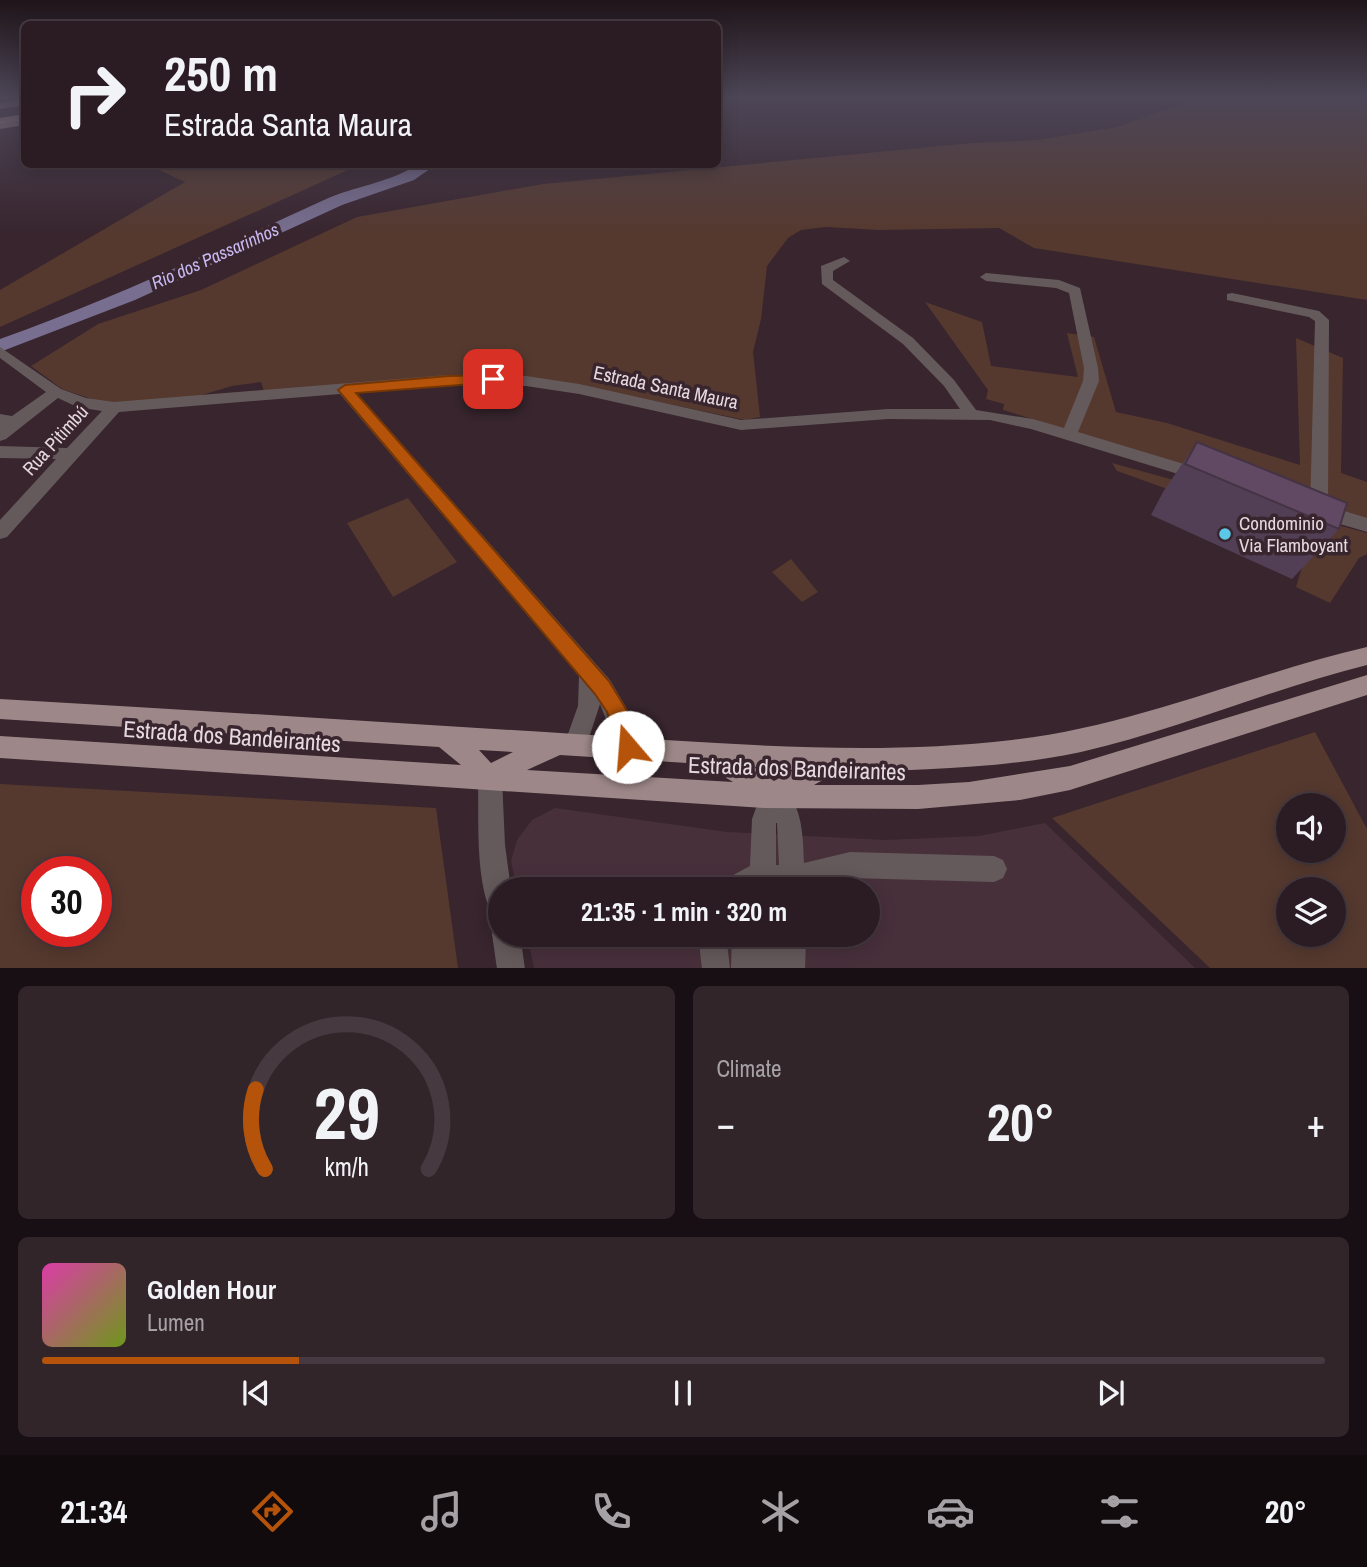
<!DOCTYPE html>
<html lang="en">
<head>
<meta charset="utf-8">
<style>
  body { margin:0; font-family:"Archivo Narrow",sans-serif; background:#32252a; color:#f1f3f6; height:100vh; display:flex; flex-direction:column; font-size:26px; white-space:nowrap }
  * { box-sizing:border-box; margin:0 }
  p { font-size:23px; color:#a5a1a5 }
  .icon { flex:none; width:38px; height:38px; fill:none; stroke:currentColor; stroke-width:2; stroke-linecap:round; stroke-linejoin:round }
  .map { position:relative; height:968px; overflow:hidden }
  .side { display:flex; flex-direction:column; gap:18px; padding:18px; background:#170f13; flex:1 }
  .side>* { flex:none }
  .banner { position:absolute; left:21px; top:21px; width:700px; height:147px; border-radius:10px; box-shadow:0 4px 18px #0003,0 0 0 2px #463a40; background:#2a1c22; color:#f1f3f6; overflow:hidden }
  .controls { position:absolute; left:1276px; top:793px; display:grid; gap:14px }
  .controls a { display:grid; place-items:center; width:70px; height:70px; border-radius:50%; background:#2a1c22; box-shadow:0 4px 18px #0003,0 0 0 2px #463a40; font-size:35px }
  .speed { position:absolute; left:21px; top:856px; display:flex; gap:14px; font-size:35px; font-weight:700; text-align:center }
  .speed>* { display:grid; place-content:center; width:91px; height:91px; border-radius:50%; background:#2a1c22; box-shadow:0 4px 18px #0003,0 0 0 2px #463a40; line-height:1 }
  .speed .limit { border:10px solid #d22; background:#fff; color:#111 }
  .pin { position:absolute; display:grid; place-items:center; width:60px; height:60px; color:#fff; margin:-30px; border-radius:14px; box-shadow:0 4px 10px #0006 }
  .me { position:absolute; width:77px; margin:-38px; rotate:342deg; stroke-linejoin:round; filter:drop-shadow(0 0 5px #0008) }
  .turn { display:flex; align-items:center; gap:24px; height:147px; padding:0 28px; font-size:32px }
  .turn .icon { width:91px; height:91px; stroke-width:2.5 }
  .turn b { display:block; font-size:49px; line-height:60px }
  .big { font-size:52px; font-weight:700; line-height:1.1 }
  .side .tile { flex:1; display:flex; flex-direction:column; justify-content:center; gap:10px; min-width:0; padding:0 24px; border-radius:10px; background:#32252a }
  .side .dial { align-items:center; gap:0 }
  .dial svg { height:182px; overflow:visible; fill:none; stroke:#463a40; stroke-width:7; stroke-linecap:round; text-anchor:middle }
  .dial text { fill:#f1f3f6; stroke:none }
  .song { display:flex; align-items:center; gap:21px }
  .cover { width:84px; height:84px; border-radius:10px; background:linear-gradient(135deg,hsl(320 70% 55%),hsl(80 70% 35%)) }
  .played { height:7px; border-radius:4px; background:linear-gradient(90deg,#b45309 20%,#463a40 20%) }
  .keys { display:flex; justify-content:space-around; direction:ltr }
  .heat { display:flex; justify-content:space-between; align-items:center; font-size:38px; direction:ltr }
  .side .tiles { flex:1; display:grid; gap:18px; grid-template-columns:1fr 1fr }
  .tile:last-child { grid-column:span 2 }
  .trip { position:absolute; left:488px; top:877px; width:392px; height:70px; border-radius:35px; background:#2a1c22; box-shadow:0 4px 18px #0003,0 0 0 2px #463a40; font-weight:700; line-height:70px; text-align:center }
  .dock { display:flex; height:112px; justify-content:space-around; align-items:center; background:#110b0e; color:#a5a1a5 }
  .dock .icon { width:49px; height:49px }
  .dock .selected { color:#b45309 }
  .dock b { font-size:32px; color:#f1f3f6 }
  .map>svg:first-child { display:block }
  .built { fill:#48303b }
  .green { fill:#55392f; fill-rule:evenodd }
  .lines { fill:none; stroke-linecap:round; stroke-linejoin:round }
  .river { fill:#786f90; fill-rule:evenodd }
  .minor { fill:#655a5b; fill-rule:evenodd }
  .major { fill:#9d8788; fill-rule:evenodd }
  .highway { fill:#b3999a; fill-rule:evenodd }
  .wall { fill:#533f55 }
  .building { fill:#614963; stroke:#443345; stroke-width:2 }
  .route { fill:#b45309; stroke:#753606; stroke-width:2 }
  .poi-dot { fill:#5bc8e7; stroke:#38252e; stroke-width:2.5 }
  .labels { text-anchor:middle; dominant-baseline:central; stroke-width:7; stroke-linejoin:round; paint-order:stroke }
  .far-water-label { font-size:18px; font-style:italic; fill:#c9b9f2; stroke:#38252e }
  .street-label { font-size:19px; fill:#e5d8de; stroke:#38252e }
  .poi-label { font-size:19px; fill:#e5d8de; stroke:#38252e; text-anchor:start }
  .near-street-label { font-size:23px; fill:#e5d8de; stroke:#38252e }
</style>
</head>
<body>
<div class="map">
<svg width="1367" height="969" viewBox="0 0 1367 969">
  <rect width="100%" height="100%" fill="#38252e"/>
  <path class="built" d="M555,808l172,24 159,8 93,-4 66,-13 150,145h-661l-7,-33 341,-1v-45h-351l-6,-28 6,-21 15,-20z"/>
  <path class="green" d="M1198,98h169v202l-333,-52 -35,-20 -120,2 -53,-3 -25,3 -13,8 -21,28 -6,53 -8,33 7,65 -15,3 -119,-25 -110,-18 -251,17 -4,-12 -29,4 -54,16 -63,5 -53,-18 -31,-23 67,-42 103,-34 156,-73 186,-33 429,-41 65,-3 81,-13z
    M157,165h202l-359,162v-37l185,-108 -28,-13z
    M925,302l57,20 9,44 87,11 -11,-44 27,4 22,75 51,11 133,42 -4,-127 47,20 -2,115 26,9v40l-364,-112 1,-6 -18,-5 2,-9z
    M1112,463l255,70v21l-8,4 -29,45 -34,-16 12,-39 -138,-58 -53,-19z
    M408,498l49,64 -64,35 -46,-74z
    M791,559l27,33 -16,10 -30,-30z
    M1315,732l52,97v139h-157l-158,-150zM1288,805h46v45h-46zM1288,889h46v45h-46z
    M0,784l436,24 22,160h-458zM37,872h59v59h-59z"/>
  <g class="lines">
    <path class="river" d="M418,164h19l-23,16 -72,25 -207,95 -135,52v-13c111,-39 217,-90 324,-139 30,-14 66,-17 94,-36z"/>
    <path class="minor" d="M844,257l6,4 -17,10v9l80,58 41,42 22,30 57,9 31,9 19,-47 1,-13 -15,-75 -13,-5 -70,-7 -6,-4 6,-4 73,7 21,8 18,80 1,13 -21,51 129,39 3,4 -3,4 -6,2 -170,-52 -41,-9 -102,-1 -147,11 -162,-36 -53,-8 -78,-1 -92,7 254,288 17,29 13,38 -4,8 -8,3 -8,-3 -20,-51 -16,49 -8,3 -8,-3 -4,-8 14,-39 1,-30 -239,-282 -221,18 -112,125 -7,2v-19l56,-61 -56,-1v-12l67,2 35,-37 -25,-4 -19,-9 -52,41 -6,2v-27l12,2 34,-24 -46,-34v-11l61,42 25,9 28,4 334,-27 78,1 53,8 162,36 147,-11h72l-16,-23 -41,-42 -81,-60 -1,-18z
      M1232,293l87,18 10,9 -1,186 39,12v14l-54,-16 -3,-5 5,-190 -6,-4 -82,-17v-6z
      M490,767l8,4 4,8 3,66 6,44h-11v28l-9,-4c-16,-37 -12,-94 -13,-134l4,-8z
      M773,783c30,12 30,53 31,80l46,-11 144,4 9,4 4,9 -4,9 -9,4 -144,-4 -44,11h-86l4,-9 26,-14 2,-47 12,-33zM776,823h1l2,42h-3z
      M500,923v11h20l5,35h-28l-5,-35 4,-10z
      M698,934h28l4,35h-28z
      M732,934h44l2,11 3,-11h22l3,7 -1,28h-74z"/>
    <path class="major" d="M24,99v6l-24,4v-6z
      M24,119v6l-24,4v-6z
      M1367,647v18c-97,24 -189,65 -286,87 -80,17 -163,18 -244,20l-23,13h104l51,-3 101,-16 297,-91v20l-297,95 -50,10 -102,9 -154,-1 -764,-50v-22l461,29 -22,-18 -439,-28v-20c192,11 383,23 575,35 146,9 291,23 437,6 123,-14 235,-65 355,-93zM479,750l34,2 -22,11zM560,755l143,9 30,18 -206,-12zM754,767l40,3 -20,11z"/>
    <path class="highway" d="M24,114v6l-24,4v-6z"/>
  </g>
  <path class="wall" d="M1197,442l142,87 -47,50 -141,-64 12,-23z"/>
  <path class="building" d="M1197,442l150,61 -8,26 -154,-65z"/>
  <linearGradient id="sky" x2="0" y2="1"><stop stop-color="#1f1419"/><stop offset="0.42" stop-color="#4d4657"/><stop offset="1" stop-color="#4d4657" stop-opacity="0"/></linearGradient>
  <rect width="1367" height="233" fill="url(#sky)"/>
  <path class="route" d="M493,375l7,4 -2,3 -142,11 253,288 17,28 13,38 -3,7 -8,3 -7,-3 -14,-42 -12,-18 -257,-304 7,-5 103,-9z"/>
  <circle class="poi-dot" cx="1225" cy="534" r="7"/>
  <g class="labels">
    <g class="far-water-label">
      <text transform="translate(215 256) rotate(-24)">Rio dos Passarinhos</text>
    </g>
    <g class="street-label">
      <text transform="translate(666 387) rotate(12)">Estrada Santa Maura</text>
      <text transform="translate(55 440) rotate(-48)">Rua Pitimbú</text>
    </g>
    <g class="poi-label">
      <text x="1239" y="523">Condominio<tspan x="1239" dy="22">Via Flamboyant</tspan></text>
    </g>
    <g class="near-street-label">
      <text transform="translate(232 736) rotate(4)">Estrada dos Bandeirantes</text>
      <text transform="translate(797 768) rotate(2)">Estrada dos Bandeirantes</text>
    </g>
  </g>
</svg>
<div class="controls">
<a><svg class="icon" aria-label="sound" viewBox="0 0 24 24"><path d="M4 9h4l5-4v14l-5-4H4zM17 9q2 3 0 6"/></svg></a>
<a><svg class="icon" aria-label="layers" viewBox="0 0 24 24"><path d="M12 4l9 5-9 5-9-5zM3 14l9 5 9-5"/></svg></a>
</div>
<div class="speed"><div class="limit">30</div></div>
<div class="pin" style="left:493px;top:379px;background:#d93025"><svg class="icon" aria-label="arrive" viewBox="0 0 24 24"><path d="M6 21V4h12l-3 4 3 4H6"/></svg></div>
<svg class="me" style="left:628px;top:747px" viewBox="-20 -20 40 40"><circle r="19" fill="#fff"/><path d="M0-13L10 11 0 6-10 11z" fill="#b45309"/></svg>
<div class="trip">21:35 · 1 min · 320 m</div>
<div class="banner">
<div class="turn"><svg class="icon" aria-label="right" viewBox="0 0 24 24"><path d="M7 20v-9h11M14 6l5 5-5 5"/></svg><div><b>250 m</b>Estrada Santa Maura</div></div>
</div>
</div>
<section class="side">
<div class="tiles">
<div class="tile dial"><svg viewBox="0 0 100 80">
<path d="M14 69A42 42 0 1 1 86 69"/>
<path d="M14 69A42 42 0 0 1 10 34" stroke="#b45309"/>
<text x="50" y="56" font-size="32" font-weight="700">29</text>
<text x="50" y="72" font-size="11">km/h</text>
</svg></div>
<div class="tile"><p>Climate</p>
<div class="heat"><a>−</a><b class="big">20°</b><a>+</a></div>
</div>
<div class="tile">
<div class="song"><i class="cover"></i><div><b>Golden Hour</b><p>Lumen</p></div></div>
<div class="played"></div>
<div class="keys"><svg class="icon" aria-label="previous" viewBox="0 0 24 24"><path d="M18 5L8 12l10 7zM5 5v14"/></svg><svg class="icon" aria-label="pause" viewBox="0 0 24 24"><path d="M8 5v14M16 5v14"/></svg><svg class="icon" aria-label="next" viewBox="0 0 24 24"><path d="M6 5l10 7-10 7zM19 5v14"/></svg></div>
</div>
</div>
</section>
<nav class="dock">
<b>21:34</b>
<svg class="icon selected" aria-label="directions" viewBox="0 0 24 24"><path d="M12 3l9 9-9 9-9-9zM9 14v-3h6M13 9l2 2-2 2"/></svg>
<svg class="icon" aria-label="music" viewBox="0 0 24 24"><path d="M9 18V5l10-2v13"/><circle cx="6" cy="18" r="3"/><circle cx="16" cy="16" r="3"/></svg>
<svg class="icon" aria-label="phone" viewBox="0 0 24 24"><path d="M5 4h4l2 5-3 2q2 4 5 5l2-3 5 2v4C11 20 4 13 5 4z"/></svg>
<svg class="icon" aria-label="climate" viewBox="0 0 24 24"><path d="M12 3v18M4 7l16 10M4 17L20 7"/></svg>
<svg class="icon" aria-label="car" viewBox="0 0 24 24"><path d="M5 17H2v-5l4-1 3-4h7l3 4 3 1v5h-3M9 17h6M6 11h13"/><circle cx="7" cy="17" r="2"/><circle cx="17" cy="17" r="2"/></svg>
<svg class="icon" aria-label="filters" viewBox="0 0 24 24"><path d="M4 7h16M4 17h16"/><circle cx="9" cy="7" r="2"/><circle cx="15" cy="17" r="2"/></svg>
<b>20°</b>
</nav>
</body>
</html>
